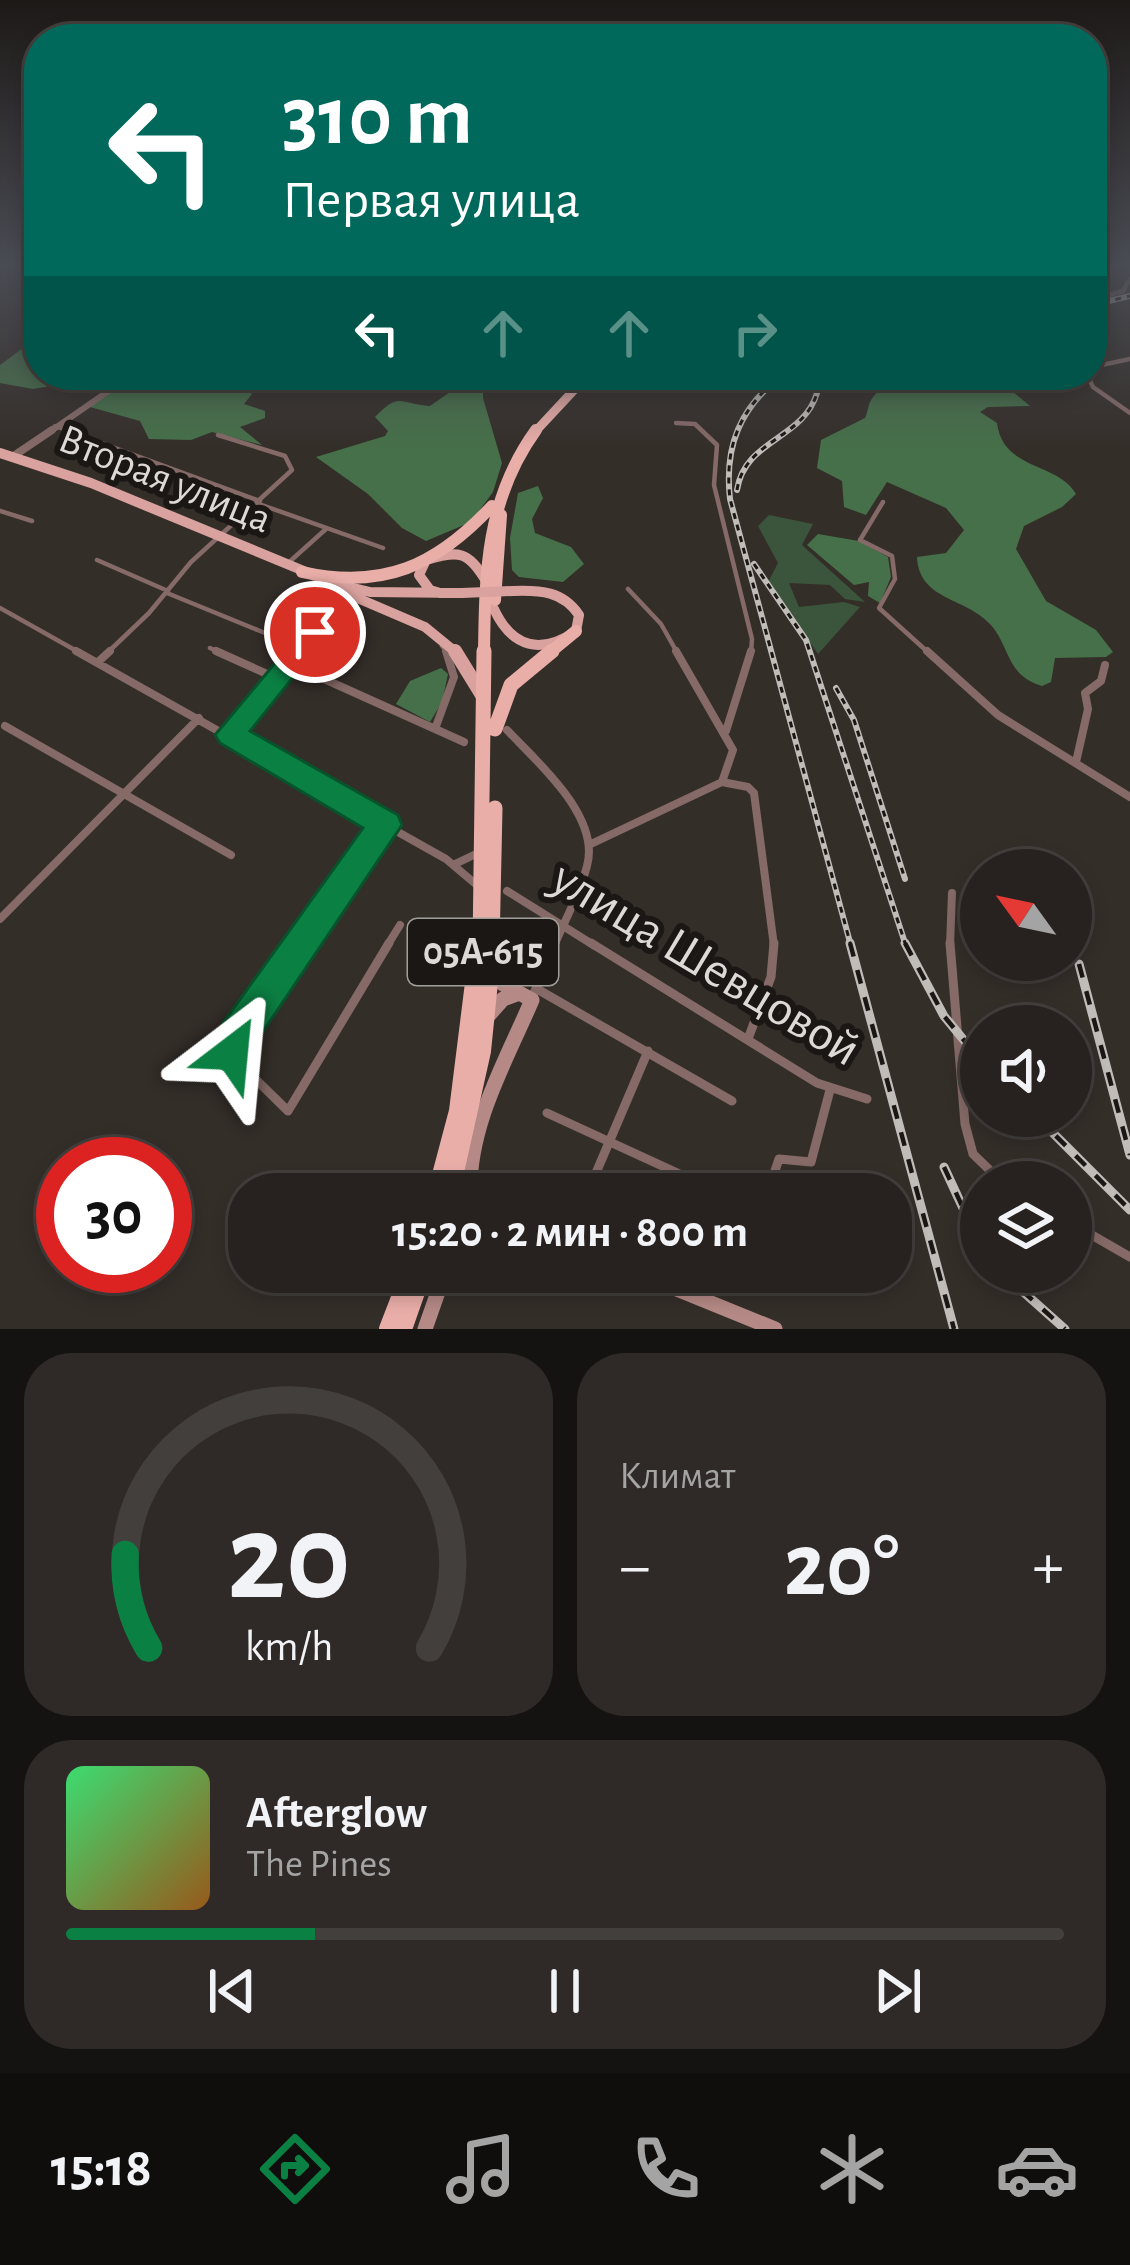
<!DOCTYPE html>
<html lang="ru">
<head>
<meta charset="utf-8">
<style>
  body { margin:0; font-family:"Alegreya Sans",sans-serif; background:#2f2a28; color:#f1f3f6; height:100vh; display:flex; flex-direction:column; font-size:45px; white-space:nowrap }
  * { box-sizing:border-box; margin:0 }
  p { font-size:39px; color:#a4a4a4 }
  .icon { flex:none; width:66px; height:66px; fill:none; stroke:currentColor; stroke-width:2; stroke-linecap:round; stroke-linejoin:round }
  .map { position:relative; height:1329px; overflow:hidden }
  .panel { display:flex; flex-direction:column; gap:24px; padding:24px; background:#151311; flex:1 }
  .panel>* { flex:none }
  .hud { position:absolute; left:24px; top:24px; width:1083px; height:366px; border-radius:48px; box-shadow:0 6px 18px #0003,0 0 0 3px #433f3d; background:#00695c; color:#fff; overflow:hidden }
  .needle { width:78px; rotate:303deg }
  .tools { position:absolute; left:960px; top:849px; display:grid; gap:24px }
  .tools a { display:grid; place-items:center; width:132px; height:132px; border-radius:50%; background:#27221f; box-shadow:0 6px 18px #0003,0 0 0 3px #433f3d; font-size:60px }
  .speed { position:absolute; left:36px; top:1137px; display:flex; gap:24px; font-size:60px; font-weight:700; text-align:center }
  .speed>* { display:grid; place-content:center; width:156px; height:156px; border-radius:50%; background:#27221f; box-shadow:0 6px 18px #0003,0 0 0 3px #433f3d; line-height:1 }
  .speed .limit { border:18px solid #d22; background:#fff; color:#111 }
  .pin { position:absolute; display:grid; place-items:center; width:102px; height:102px; color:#fff; margin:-51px; border:6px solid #fff; border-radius:50%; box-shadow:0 3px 12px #0007 }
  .me { position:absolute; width:132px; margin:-66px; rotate:29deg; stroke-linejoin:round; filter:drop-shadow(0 0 9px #0008) }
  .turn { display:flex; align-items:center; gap:42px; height:252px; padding:0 60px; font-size:54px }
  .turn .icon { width:156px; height:156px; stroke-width:2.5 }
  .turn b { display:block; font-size:84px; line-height:102px }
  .lanes { display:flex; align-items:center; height:114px; padding:0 60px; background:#0003; justify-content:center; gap:60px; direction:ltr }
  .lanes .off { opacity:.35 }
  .big { font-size:90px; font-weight:700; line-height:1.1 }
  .panel .widget { flex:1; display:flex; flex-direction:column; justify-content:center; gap:18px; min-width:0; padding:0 42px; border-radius:48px; background:#2f2a28 }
  .panel .dial { align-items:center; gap:0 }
  .dial svg { height:312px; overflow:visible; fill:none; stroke:#433f3d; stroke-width:7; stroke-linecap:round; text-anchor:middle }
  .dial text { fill:#f1f3f6; stroke:none }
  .song { display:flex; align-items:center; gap:36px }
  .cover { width:144px; height:144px; border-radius:18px; background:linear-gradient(135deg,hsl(140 70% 55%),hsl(30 70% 35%)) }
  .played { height:12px; border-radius:6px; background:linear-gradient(90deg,#0b8043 25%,#433f3d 25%) }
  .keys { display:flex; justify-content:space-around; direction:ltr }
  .heat { display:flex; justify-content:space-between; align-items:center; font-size:66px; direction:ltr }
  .panel .tiles { flex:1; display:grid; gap:24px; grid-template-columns:1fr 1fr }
  .widget:last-child { grid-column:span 2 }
  .trip { position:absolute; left:228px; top:1173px; width:684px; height:120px; border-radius:48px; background:#27221f; box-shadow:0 6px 18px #0003,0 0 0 3px #433f3d; font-weight:700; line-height:120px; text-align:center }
  .tab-bar { display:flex; height:192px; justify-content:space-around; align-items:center; background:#100e0c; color:#a4a4a4 }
  .tab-bar .icon { width:84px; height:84px }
  .tab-bar .on { color:#0b8043 }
  .tab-bar b { font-size:54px; color:#f1f3f6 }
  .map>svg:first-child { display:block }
  .green { fill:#3b543c }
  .forest { fill:#467049 }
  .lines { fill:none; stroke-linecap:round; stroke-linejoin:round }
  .minor-far2 { stroke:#856a67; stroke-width:4.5 }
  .minor-far1 { stroke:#856a67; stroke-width:8 }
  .minor { stroke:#856a67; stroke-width:9 }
  .tertiary-far1 { stroke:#856a67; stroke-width:6 }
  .tertiary { stroke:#856a67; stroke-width:8 }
  .secondary { stroke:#b58a86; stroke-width:15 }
  .primary-far1 { stroke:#daa29e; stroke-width:10 }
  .primary { stroke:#daa29e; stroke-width:14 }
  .trunk-far3 { stroke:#eaaea9; stroke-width:9 }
  .trunk-far2 { stroke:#eaaea9; stroke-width:12 }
  .trunk-far1 { stroke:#eaaea9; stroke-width:15 }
  .trunk { stroke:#eaaea9; stroke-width:20 }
  .rail-far1-casing { stroke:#c0bcb8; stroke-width:6 }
  .rail-casing { stroke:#c0bcb8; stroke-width:9 }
  .rail-far1 { stroke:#1a1714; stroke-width:3; stroke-dasharray:6; stroke-linecap:butt }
  .rail { stroke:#1a1714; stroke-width:4.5; stroke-dasharray:14; stroke-linecap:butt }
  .primary-bridge { stroke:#daa29e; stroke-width:10 }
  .route { fill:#0b8043; stroke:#07532c; stroke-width:3 }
  .labels { text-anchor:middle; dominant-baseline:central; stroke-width:12; stroke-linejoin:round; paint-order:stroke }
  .shield { fill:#1a1714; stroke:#a29f9b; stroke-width:3 }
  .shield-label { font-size:39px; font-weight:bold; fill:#ddd9d5 }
  .street-label { font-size:42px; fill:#ddd9d5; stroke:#1a1714 }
  .near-street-label { font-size:51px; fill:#ddd9d5; stroke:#1a1714 }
</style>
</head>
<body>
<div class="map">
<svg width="1130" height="1329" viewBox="0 0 1130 1329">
  <rect width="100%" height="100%" fill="#342e29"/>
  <path class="green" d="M769,515l44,9 -11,21 63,57 -20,-3 -15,-14 -41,-2 10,24 45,-5 16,5 -42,47 -50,-72 10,-19 -20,-37z"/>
  <path class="forest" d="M39,333v42h50l-4,5 -52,9 -33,-6v-18l27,-20 -6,-10z
    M162,375h19l20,9 33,-3 18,13 -8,10 21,7v7l-25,9 22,18 -50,-13 -21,8 -42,-1 -9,-18 -50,-14 27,-19z
    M462,375h21v23l19,65 -9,29 -22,30 -45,19 -24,-13 -34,-34 -52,-37 69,-21 3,-5 -13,-14c25,-26 24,-13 55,-11l33,-23z
    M962,375h53l-3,16 18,15 -42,1 -8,5 17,11c6,48 61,39 79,71l-14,13 -38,19 -8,23 30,52 50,29 17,22 -7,5 -51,1 -4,24 -9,4c-37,-11 -31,-40 -53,-63 -25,-26 -70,-23 -72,-66l29,-4 18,-23 -18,-22 -59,-26 -21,33 -22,-8 -2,-26 -25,-13 4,-28 44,-22c3,-6 3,-13 6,-18 14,-24 47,-11 67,-9l10,-13z
    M538,486l5,12 -11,21 3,14 36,14 13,17 -21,18 -44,-5 -7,-7 -2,-32 8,-45z
    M818,534l41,7 29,16 3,20 -11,26 -12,-7 1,-14 -15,3 -47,-40z
    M441,668l7,6 -6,28 -12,20 -34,-18 14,-23z"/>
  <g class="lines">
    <path class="minor-far2" d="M1092,300l31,-9 7,-12
      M1092,367l38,-8
      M289,375l26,4 10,-4
      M1087,375l6,12 37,26
      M207,382l23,-7
      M291,388l21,-8
      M676,423l19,1 22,21 -3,40 38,154 -1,15
      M55,426l205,75
      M883,502l-23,38 32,16 3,23 -16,29 51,46
      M259,504l124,44
      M0,511l32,10
      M97,560l71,31
      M287,564l39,-35
      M628,589l33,35 17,30
      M167,593l98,40
      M0,608l82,46
      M442,646l6,8
      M210,648l13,6
      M106,654l43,-41 42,-51 101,-92 -7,-14 -67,-21
      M298,654l47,-56 -33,-20"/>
    <path class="minor-far1" d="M76,651l370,208 32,27
      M216,651l60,27
      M927,651l71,64 132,82
      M98,662l12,-11
      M285,667l28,7 151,68
      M5,726l226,129
      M435,729l19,-52 -8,-26
      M507,730c30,32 94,86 80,136 -7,27 -22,54 -33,80
      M726,731l25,-80
      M230,735l71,-84
      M1076,762l12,-53 -3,-16 16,-12 4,-16
      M722,782l26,5 6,6 20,153
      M591,844l131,-62 11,-32 -57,-99
      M455,864l23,-11
      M507,891l88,55
      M0,919l199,-201
      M299,946l87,-121
      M387,946l13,-21
      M950,946l2,-53"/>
    <path class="minor" d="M301,943l-69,102 7,18 49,48 101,-168
      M591,943l226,140 50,16
      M950,943l15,181 8,30 29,28
      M537,989l195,112
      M532,998l23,-55
      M748,1039l23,-62 3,-34
      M547,1113l176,81
      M587,1194l61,-143
      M767,1194l12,-35 32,3 19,-72
      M1071,1223l59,34"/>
    <path class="tertiary-far1" d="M48,433l62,-43 44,-15"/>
    <path class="tertiary" d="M12,457l40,-27"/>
    <path class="secondary" d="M488,1016l15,-17 14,-5
      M470,1194c-2,-69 36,-133 62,-194l-29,-16 -11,-16
      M635,1272l140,57
      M425,1329l20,-57"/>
    <path class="primary-far1" d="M0,453l91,30 242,100 37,9 92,1
      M341,591l84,36 33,27
      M440,593l-10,-3 -11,-15 7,-15c33,-10 42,-9 60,21
      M494,609c18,39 47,46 82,22l3,-16c-16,-24 -39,-25 -66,-24"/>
    <path class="primary" d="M455,651l27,44"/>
    <path class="trunk-far3" d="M534,433l54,-58"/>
    <path class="trunk-far2" d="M302,572c81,18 134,-6 190,-66
      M495,600l6,-85
      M484,654c1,-82 2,-155 52,-224
      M548,654l28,-23"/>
    <path class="trunk-far1" d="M495,729l16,-44 41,-34
      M480,946l4,-295
      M492,946l3,-138"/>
    <path class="trunk" d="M437,1194l22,-83 21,-168
      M449,1194l32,-143 11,-108
      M389,1329l22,-57
      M402,1329l20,-57"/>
    <defs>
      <path id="rail-far1" d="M1092,305l38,-9
        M782,375c-42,33 -58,71 -52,124l121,447
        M737,490c8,-51 66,-50 80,-97l-9,-18
        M754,564l52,76 100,306
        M836,688l18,32 51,159"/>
      <path id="rail" d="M850,943l104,386
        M905,943l39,73 37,45
        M1079,964l51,191
        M1036,1116l94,94
        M944,1167l37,80
        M1001,1272l64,57"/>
    </defs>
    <use href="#rail-far1" class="rail-far1-casing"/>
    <use href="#rail" class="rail-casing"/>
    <use href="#rail-far1" class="rail-far1"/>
    <use href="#rail" class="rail"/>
    <path class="primary-bridge" d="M462,593l51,-2"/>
  </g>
  <linearGradient id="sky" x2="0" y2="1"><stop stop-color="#1d1917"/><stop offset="0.59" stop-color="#4a4c54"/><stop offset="1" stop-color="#4a4c54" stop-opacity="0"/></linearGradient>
  <rect width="1130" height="449" fill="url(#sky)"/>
  <path class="route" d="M315,623l13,9 -4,7 -74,92 148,84 4,10 -148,220 -8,22 -14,6 -13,-6 -6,-14 10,-30 140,-195 -143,-85 -5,-8 91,-109z"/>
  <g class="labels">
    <rect class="shield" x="408" y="919" width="150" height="66" rx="9"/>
    <g class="shield-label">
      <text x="483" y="952">05А-615</text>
    </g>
    <g class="street-label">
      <text transform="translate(165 479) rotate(22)">Вторая улица</text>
    </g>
    <g class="near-street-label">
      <text transform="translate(706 964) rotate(31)">улица Шевцовой</text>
    </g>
  </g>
</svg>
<div class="tools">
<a><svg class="needle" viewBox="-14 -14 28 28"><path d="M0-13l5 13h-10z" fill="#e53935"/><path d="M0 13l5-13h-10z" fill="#a4a4a4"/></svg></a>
<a><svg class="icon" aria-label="sound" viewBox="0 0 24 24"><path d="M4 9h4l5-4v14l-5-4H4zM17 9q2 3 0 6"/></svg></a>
<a><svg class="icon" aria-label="layers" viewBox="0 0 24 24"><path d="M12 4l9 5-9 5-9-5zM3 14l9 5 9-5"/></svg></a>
</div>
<div class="speed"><div class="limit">30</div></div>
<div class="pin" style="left:315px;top:632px;background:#d93025"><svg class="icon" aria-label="arrive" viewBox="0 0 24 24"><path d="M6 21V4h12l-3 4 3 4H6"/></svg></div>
<svg class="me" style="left:232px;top:1053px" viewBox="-20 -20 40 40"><path d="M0-17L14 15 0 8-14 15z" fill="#0b8043" stroke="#fff" stroke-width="4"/></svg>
<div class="trip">15:20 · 2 мин · 800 m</div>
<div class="hud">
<div class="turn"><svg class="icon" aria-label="left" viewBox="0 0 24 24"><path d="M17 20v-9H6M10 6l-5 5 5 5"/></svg><div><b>310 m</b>Первая улица</div></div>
<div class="lanes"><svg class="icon" aria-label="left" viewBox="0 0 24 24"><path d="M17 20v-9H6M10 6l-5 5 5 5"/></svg><svg class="icon off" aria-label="ahead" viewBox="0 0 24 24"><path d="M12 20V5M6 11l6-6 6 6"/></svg><svg class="icon off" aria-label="ahead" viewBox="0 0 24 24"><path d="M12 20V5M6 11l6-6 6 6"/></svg><svg class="icon off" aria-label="right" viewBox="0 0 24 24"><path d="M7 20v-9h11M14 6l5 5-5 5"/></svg></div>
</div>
</div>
<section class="panel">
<div class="tiles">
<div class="widget dial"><svg viewBox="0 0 100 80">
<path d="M14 69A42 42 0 1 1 86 69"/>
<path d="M14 69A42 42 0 0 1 8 45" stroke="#0b8043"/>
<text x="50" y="56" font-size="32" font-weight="700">20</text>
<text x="50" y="72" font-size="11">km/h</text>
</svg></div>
<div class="widget"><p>Климат</p>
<div class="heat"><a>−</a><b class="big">20°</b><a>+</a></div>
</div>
<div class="widget">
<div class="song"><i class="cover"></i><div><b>Afterglow</b><p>The Pines</p></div></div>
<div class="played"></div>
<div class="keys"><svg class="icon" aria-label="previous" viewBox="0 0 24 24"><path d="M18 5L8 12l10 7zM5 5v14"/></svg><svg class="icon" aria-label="pause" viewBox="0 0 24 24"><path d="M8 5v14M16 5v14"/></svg><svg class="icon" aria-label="next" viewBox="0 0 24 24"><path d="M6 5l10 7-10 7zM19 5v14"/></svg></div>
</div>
</div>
</section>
<nav class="tab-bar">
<b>15:18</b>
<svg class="icon on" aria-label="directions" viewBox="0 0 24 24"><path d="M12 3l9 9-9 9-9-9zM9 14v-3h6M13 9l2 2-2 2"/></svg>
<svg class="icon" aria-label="music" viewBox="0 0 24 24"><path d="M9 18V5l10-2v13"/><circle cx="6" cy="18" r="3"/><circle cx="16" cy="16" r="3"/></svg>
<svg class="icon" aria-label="phone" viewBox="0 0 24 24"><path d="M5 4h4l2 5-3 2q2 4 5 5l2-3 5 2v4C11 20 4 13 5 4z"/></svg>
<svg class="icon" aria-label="climate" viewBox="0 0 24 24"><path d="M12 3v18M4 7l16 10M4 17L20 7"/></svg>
<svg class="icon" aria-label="car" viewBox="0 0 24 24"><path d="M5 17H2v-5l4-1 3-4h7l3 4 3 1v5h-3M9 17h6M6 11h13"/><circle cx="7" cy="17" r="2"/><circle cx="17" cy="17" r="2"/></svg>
</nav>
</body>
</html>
